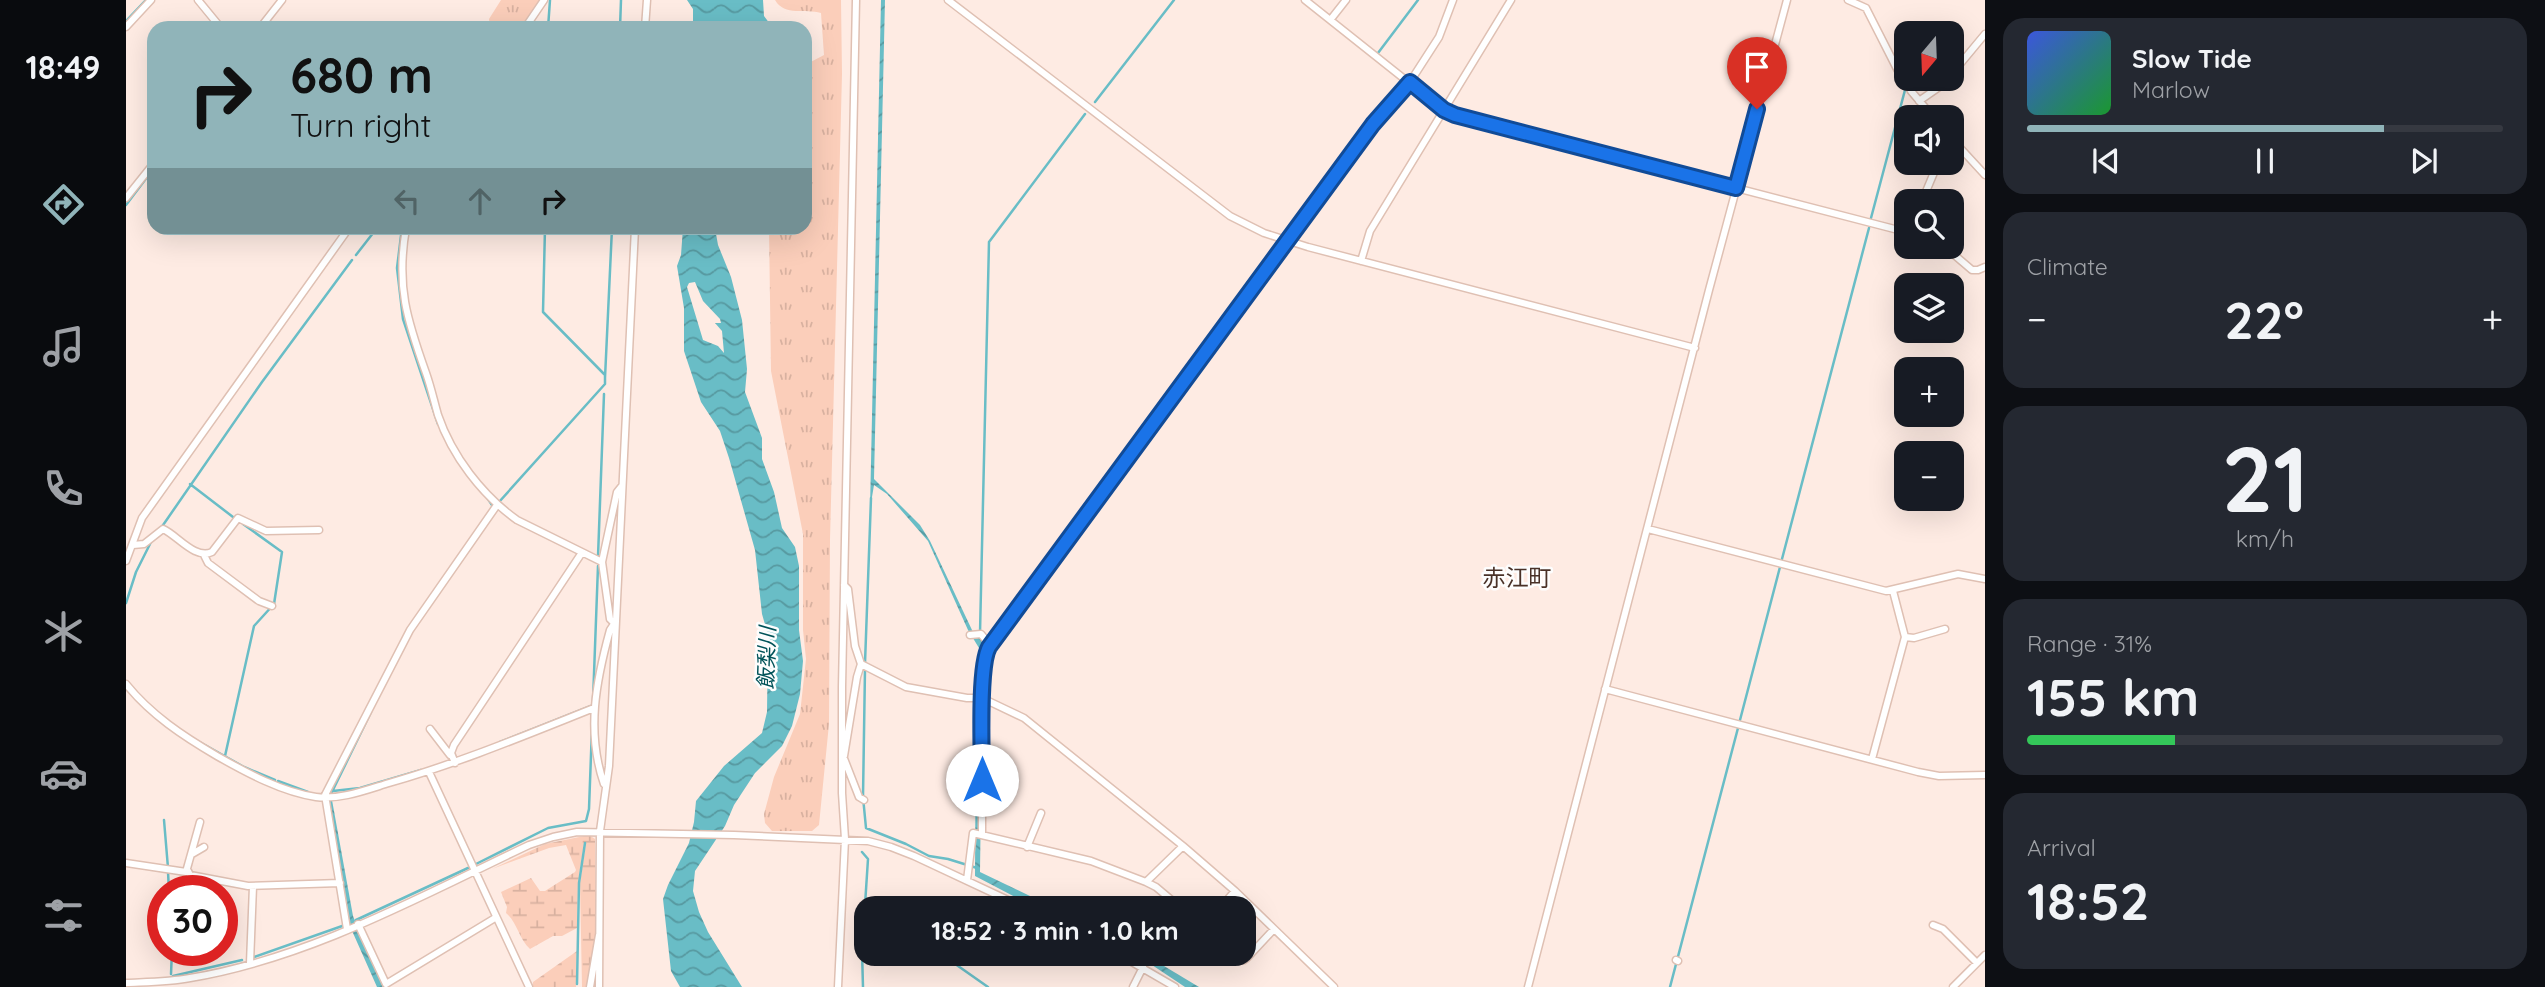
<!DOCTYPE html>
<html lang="en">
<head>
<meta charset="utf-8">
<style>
  body { margin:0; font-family:Quicksand,"Noto Sans JP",sans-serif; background:#242831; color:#f1f3f6; height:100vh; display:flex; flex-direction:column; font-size:26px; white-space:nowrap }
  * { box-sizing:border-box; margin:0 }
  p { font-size:23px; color:#9ea1a6 }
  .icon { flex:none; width:38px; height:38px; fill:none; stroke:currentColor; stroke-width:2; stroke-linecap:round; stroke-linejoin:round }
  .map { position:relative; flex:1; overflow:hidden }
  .drawer { display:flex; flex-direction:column; gap:18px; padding:18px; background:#0d0f14; width:560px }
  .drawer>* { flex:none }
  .guide { position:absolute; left:21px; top:21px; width:665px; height:214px; border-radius:21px; box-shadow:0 7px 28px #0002; background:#90b4b9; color:#111; overflow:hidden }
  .needle { width:46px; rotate:199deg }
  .tools { position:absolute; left:1768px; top:21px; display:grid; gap:14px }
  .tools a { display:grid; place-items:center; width:70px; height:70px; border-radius:14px; background:#171b24; box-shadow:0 7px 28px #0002; font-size:35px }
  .speed { position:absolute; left:21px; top:875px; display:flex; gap:14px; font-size:35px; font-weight:700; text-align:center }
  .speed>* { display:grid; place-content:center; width:91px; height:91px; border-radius:50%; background:#171b24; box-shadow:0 7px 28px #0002; line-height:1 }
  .speed .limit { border:10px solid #d22; background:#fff; color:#111 }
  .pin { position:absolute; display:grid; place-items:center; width:60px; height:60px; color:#fff; margin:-72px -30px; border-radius:50% 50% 50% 0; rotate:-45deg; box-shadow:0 0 7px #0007 }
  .pin .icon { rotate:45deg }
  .me { position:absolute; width:77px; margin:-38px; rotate:0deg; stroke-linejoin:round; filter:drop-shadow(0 0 5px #0008) }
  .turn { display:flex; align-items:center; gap:24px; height:147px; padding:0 28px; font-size:32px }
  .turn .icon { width:91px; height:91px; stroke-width:2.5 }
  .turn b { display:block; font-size:49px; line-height:60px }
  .lanes { display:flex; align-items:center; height:66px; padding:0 28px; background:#0003; justify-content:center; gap:35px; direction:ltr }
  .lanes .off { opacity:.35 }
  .big { font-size:52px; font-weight:700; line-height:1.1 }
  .drawer .card { flex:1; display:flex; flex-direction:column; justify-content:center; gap:10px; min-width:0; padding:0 24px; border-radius:21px; background:#242831 }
  .drawer .dial { align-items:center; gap:0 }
  .dial b { font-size:91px; line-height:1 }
  .song { display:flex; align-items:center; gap:21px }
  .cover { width:84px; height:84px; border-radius:10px; background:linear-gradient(135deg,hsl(230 70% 55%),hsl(130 70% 35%)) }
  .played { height:7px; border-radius:4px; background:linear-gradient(90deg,#90b4b9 75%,#363941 75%) }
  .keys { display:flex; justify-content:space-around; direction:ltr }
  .heat { display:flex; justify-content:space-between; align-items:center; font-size:38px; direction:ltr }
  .charge { height:10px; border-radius:5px; background:linear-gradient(90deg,#34c759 31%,#363941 0) }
  .trip { position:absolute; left:728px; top:896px; width:402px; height:70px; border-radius:21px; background:#171b24; box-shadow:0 7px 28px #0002; font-weight:700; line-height:70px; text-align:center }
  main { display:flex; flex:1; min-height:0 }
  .tab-bar { display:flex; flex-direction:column; width:126px; justify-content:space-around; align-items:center; background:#090b0e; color:#9ea1a6 }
  .tab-bar .icon { width:49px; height:49px }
  .tab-bar .on { color:#90b4b9 }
  .tab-bar b { font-size:32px; color:#f1f3f6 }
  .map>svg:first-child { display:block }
  .grass { fill:url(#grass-tufts) }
  .wetland { fill:url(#wetland-marsh) }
  .water { fill:url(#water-waves); fill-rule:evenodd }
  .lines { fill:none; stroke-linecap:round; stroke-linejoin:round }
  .stream { stroke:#69bdc6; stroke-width:2.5 }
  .street-casing { stroke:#dfc0b3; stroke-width:9 }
  .street { stroke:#fff; stroke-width:6 }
  .route-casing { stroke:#114b97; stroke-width:18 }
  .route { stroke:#1a73e8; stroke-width:12 }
  .labels { text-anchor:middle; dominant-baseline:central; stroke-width:5; stroke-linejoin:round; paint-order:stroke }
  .water-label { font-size:21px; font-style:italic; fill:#005258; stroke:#fdfdfd }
  .quarter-label { font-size:23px; fill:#493127; stroke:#fdfdfd }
</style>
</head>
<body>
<main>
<nav class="tab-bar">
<b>18:49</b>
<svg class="icon on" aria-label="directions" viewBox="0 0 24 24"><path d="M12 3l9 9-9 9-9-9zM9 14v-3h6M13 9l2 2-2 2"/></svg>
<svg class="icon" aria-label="music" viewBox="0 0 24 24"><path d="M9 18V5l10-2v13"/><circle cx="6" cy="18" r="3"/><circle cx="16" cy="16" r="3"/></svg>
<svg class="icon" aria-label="phone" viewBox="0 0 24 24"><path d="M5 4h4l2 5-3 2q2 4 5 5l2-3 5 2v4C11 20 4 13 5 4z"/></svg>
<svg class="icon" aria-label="climate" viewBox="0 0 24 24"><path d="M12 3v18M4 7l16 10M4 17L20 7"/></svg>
<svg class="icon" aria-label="car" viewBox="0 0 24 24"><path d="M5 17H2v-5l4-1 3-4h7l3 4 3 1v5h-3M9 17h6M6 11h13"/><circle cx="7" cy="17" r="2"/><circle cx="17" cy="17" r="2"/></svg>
<svg class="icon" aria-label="filters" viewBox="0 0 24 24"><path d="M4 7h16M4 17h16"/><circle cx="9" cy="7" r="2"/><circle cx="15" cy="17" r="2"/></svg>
</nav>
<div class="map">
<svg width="1859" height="987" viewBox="0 0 1859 987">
  <defs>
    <pattern id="grass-tufts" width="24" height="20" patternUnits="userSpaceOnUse" patternTransform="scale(1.75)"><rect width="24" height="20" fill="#fbceba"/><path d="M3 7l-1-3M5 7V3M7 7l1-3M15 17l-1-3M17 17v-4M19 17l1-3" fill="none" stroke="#d8b1a0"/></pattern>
    <pattern id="wetland-marsh" width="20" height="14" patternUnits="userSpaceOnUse" patternTransform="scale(1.75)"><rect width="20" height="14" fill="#fbceba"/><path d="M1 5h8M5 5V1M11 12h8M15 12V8" fill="none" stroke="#d8b1a0"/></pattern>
    <pattern id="water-waves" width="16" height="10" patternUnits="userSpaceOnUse" patternTransform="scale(1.75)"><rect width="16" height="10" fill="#69bdc6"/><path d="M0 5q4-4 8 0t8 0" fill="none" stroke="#5799a0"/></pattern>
  </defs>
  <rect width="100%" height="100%" fill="#feebe3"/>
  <path class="grass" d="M375,0h40l-20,28h-31l-1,-9z
    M649,0h66l1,74 -12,466 -1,184 -10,101 -7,6h-40l-7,-8 -1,-9 10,-37 26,-63 6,-55 -3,-29v-96l-32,-163 -2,-143h36v-163l19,-10 -3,-42c-16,-5 -36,4 -46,-13z"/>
  <path class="wetland" d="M463,835l6,4 1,90 -8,58h-6l-2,-104 6,-40h-2l-6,40 -1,45 -15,8h-9l-23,13c-11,-10 -13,-27 -24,-36l1,-6 -6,-15 30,-14 9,13h5l30,-19 1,-2 -10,-25 -17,3 -57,21 53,-25z
    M451,951l-1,36h-43v-5z"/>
  <path class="water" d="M561,0h76l1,16 9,12h-80v-19z
    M755,0h4l-11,479 46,46 10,16 42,89 3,5 6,2 2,11 -3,224 75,36h-19l-61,-32 1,-181 3,-47 -11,-18 -40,-89 -41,-47 -13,-9 -4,24z
    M557,228h32l3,17 13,32 11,43 5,49 -2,23 17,46v21l12,33 8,36 13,19 4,19v64l4,31 -3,33 -8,32 -10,20 -27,27 -21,32 -9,21 -30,45 -2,20 6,21 9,20 34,55h-62l-9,-16 -8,-72 5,-14 21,-42 5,-21 2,-21 28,-35 38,-33 5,-21 1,-77 -6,-21 -7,-64 -26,-92 -9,-27 -19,-29 -17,-51v-43l-7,-42 4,-11zM569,282l8,19 17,18 1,4h-6l7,8 2,22 -6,-7 -15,-6 -16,-53 2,-4z
    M203,800h3l21,116 30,71h-6l-28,-63z
    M1003,954h15l55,33h-14l-36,-24z"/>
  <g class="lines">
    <path class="stream" d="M0,21l20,-21
      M422,28l2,-28
      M494,28l1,-28
      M1252,53l40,-53
      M969,102l79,-102
      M0,205l28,-37
      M1745,218l34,-128
      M276,228l-5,40 6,51 35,105
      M230,255l21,-27
      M479,378l7,-150
      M64,484l43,33
      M360,496l8,12
      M373,502l106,-118v-9l-62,-63 2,-84
      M35,528l101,-146 90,-122
      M472,557l6,-163
      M1656,559l87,-331
      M0,603l10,-31 15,-30
      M854,633l9,-391 96,-128
      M739,663l6,-165
      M739,669l-2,128 3,31 40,16 23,12 19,3 29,9
      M1614,720l40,-153
      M70,740l48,27 31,13
      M374,742l91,-36
      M99,756l29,-130 20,-22 8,-52 -39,-28
      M152,781l30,11
      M207,791l27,-3 61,-18
      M204,796l41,-84
      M38,820l4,48
      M736,852l6,7 -6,92 1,36
      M348,865l74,-37 38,-7 3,-12 9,-243
      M42,872l1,19
      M740,901l10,7
      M230,920l112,-52
      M815,954l47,33
      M128,957l91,-32
      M45,974l1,-24
      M47,976l69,-16
      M451,984l2,-101 6,-40
      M1544,987l68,-259"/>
    <defs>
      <path id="street" d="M72,0l23,28
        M822,0l282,216 34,17 44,14 387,101
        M1179,0l122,97 17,13 11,5 451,117
        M1722,0l18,8 31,61 14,22 22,26
        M1205,19l15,-19
        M0,27l25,-27
        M134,28l22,-28
        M399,28l19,-28
        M519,28l2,-28
        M1825,75l34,-41
        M1793,101l23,-16 6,-6
        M1825,138l34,37
        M0,198l28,-35
        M1796,201l16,-38
        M280,228c-10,58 1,92 20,145 5,14 8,28 12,42 14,41 44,80 79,105l85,42
        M1819,247l27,23h6l7,-3
        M1235,261l9,-30 141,-231
        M1522,529l238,62 72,-17 27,5
        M7,545l11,-1 19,-15c14,6 32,31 49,23l26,-34 28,13 53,-1
        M78,555l4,8 51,38 13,5
        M0,561l16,-43 207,-290
        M718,585l4,4 7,57 6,18 45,23 61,11h15l42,20 159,128 52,45 99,96
        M488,623l-4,-4 -8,-57 15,-70 4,-5
        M844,635l11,-1 9,11
        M1779,637l9,1 31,-9
        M0,684c25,31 57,52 91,72 30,17 65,36 99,41 24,3 50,-7 73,-14 70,-20 137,-48 205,-75
        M1479,689l313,83 21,4 46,-1
        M304,729l20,26
        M717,756l16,41 5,3
        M718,756l13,-79 4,-13
        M1746,759l33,-122 -12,-46
        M329,763l-4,-10 3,-8 127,-191
        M303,772l100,215
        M478,784c-18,-52 -8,-103 6,-154l4,-6
        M856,834v-136l4,-47 387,-527 37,-42 29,-45 14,-37
        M901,847l14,-34
        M66,854l12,-7
        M0,863l60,9 14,-50
        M62,871l2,4 58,11 92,-3
        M841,880l6,-47 118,28 55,21 37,-36
        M1020,882l10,5 25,21
        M1094,908l15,-17
        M232,924l28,60 109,-66
        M1807,925l10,4 34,34
        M221,929l-22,-134 85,-165 87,-125
        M992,954l57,33
        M1110,954l8,6 3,-2 27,-29
        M1550,960l2,1
        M124,963l3,-77
        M0,983c21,-1 43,-1 64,-5 120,-20 231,-82 339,-133l24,-8 24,-5 157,3 134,6 23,6 23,9 111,52
        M464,987l9,-52
        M473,987l1,-156 9,-65 26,-538
        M712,987l7,-148 -3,-46v-106l14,-687
        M1007,987l10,-20
        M1402,987l181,-697 78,-290
        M1827,987l32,-32"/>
    </defs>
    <use href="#street" class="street-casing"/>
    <use href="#street" class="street"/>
  </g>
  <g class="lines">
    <defs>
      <path id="route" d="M856,780c0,-27 -4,-113 7,-133l384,-523 37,-42 34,28 11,5 281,73 21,-79"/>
    </defs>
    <use href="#route" class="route-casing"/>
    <use href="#route" class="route"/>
  </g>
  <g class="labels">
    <g class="water-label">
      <text transform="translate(640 658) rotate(-88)">飯梨川</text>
    </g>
    <g class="quarter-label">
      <text x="1391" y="577">赤江町</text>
    </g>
  </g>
</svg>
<div class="tools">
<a><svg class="needle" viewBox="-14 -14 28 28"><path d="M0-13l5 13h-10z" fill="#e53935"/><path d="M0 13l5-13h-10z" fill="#9ea1a6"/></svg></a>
<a><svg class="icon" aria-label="sound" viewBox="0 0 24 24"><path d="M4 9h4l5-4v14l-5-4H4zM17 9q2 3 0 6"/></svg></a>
<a><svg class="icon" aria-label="search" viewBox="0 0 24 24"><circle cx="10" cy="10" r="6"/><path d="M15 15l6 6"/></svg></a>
<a><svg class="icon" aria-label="layers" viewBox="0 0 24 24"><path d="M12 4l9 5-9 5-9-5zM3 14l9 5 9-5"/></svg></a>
<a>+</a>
<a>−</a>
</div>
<div class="speed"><div class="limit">30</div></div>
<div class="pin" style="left:1631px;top:109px;background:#d93025"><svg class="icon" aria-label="arrive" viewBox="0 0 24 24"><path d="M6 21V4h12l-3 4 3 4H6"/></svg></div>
<svg class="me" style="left:856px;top:780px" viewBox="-20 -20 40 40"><circle r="19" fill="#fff"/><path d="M0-13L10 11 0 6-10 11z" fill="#1a73e8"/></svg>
<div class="trip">18:52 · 3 min · 1.0 km</div>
<div class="guide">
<div class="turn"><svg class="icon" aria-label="right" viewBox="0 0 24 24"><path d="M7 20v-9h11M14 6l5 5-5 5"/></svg><div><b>680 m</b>Turn right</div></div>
<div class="lanes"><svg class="icon off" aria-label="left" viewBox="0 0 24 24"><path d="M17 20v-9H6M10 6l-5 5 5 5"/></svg><svg class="icon off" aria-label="ahead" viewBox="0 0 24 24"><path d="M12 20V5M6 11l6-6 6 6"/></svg><svg class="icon" aria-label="right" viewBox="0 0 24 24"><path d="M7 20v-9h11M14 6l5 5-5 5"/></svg></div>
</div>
</div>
<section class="drawer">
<div class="card">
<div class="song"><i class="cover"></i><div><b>Slow Tide</b><p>Marlow</p></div></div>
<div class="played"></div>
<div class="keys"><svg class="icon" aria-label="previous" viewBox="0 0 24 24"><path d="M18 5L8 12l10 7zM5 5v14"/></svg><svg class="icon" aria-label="pause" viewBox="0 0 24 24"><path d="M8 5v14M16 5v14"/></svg><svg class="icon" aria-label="next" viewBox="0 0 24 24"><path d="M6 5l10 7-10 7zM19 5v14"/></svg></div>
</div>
<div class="card"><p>Climate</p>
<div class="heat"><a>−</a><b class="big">22°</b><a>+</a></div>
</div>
<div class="card dial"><b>21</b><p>km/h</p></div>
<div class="card"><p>Range · 31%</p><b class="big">155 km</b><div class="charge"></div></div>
<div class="card"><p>Arrival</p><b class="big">18:52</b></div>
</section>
</main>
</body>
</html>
